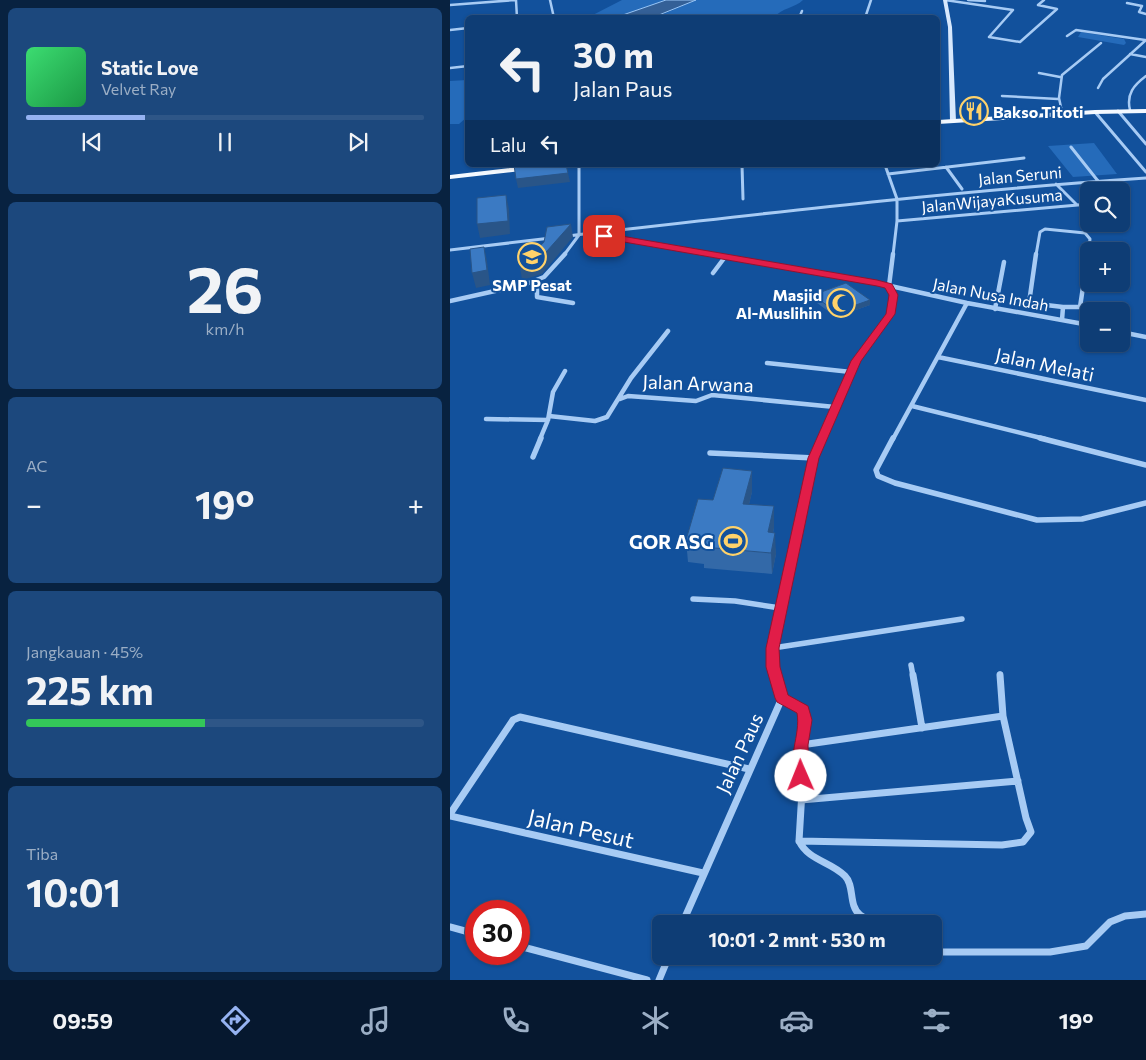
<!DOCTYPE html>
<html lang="id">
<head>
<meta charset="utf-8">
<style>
  body { margin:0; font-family:Commissioner,sans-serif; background:#1c487d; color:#f1f3f6; height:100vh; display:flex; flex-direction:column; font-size:19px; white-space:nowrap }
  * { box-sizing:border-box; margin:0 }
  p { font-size:16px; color:#9baec5 }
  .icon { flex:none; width:28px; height:28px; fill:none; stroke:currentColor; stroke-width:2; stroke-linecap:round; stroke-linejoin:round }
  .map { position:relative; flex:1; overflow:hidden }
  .details { display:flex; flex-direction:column; gap:8px; padding:8px; background:#082240; width:450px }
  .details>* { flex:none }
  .guide { position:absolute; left:15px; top:15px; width:475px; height:152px; border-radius:8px; box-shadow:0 1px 4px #0004,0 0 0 1px #2e5687; background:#0e3d75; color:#f1f3f6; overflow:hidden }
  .tools { position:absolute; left:630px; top:182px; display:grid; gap:10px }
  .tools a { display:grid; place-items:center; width:50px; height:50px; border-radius:8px; background:#0e3d75; box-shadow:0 1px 4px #0004,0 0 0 1px #2e5687; font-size:25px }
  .speed { position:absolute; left:15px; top:900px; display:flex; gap:10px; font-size:25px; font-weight:700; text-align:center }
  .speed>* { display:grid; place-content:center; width:65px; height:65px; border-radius:50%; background:#0e3d75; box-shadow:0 1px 4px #0004,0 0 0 1px #2e5687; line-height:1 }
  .speed .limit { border:8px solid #d22; background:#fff; color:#111 }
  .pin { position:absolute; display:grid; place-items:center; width:42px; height:42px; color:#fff; margin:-21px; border-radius:10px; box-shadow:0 2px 8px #0006 }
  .me { position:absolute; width:55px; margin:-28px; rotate:359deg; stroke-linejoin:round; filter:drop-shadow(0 0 4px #0008) }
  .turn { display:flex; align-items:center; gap:18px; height:105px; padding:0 25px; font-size:22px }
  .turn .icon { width:65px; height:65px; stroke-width:2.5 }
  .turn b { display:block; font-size:35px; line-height:42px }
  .then { display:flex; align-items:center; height:48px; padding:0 25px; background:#0003; gap:10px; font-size:19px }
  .big { font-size:38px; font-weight:700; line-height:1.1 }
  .details .tile { flex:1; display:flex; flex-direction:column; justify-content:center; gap:8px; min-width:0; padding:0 18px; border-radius:8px; background:#1c487d }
  .details .dial { align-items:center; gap:0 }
  .dial b { font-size:65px; line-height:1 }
  .song { display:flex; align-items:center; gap:15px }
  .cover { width:60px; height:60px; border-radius:8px; background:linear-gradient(135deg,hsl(140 70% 55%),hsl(140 70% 35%)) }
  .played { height:5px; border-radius:2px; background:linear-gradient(90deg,#95b2f1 30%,#2e5687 30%) }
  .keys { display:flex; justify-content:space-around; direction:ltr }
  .heat { display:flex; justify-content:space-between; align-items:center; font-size:28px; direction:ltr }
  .charge { height:8px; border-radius:4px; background:linear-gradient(90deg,#34c759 45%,#2e5687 0) }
  .trip { position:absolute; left:202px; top:915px; width:290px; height:50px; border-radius:8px; background:#0e3d75; box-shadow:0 1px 4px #0004,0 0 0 1px #2e5687; font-weight:700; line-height:50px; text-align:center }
  .menu { display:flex; height:80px; justify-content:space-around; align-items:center; background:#06182f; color:#9baec5 }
  .menu .icon { width:35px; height:35px }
  .menu .selected { color:#95b2f1 }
  .menu b { font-size:22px; color:#f1f3f6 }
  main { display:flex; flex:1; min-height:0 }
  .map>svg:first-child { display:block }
  .green { fill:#256bba }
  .water { fill:#346097; stroke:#99c6f7 }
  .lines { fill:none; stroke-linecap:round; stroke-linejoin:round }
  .minor-far4 { stroke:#a7cbf4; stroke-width:2.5 }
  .minor-far3 { stroke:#a7cbf4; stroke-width:3 }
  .minor-far2 { stroke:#a7cbf4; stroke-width:4.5 }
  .minor-far1 { stroke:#a7cbf4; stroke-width:5.5 }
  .minor { stroke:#a7cbf4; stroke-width:7 }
  .secondary { fill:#d7e8fd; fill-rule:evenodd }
  .primary { fill:#f4f9ff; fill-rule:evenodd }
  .wall { fill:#3369a8 }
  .shaded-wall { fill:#295588 }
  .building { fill:#3b7ac3; stroke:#295588 }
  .route { fill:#e11d48; stroke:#92132f }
  .labels { text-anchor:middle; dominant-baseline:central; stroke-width:4; stroke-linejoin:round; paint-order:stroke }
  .far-poi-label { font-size:16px; font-weight:bold; fill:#fff; stroke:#12519c; text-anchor:start }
  .far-street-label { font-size:16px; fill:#fff; stroke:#12519c }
  .street-label { font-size:19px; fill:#fff; stroke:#12519c }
  .poi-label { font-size:19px; font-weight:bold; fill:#fff; stroke:#12519c; text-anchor:end }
  .near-street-label { font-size:22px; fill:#fff; stroke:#12519c }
</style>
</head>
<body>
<main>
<section class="details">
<div class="tile">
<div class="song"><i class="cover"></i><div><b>Static Love</b><p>Velvet Ray</p></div></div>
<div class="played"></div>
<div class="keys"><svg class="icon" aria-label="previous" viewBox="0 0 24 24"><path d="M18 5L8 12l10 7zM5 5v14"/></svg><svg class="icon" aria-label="pause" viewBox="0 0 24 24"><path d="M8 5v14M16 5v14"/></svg><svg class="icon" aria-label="next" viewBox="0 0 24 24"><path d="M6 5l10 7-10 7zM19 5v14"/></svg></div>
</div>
<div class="tile dial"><b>26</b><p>km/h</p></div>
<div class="tile"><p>AC</p>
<div class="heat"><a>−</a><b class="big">19°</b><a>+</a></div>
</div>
<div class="tile"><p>Jangkauan · 45%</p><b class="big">225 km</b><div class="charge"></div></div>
<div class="tile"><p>Tiba</p><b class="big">10:01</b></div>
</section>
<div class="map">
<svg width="696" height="980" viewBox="0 0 696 980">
  <rect width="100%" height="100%" fill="#12519c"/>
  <path class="green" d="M172,0h44l-49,17 -30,1z
    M246,0h107c-8,8 -22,8 -28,17l-121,1z
    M631,32l43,7 2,4 -2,2 -46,-8z
    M17,80v37l-8,7h-9v-43z
    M644,143l23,31 -44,3 -25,-31z"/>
  <path class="water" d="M216,0h30l-42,17h-37z"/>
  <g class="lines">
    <path class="minor-far4" d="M66,0l1,18
      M100,0l4,18
      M495,0l68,10 -24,27
      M518,0l17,1
      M677,3l15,3 -3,6 7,2
      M0,5l65,-5
      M349,18l3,-7
      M415,18l6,-18
      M0,30l18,-2
      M617,36l9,-6 69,10
      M539,37l31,5 37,-33 -19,-4 6,-5
      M680,54l16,3
      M0,68l18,-2
      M589,73l21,4
      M648,88l5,-9 43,-39
      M552,96l56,3
      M680,110c-4,-16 4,-25 16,-34
      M612,112l-3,-14 3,-23 39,-32"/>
    <path class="minor-far3" d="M611,111l2,3
      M668,111l28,33
      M645,112l51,60
      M621,147l27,34
      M292,165l1,34
      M435,165l12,34v22l-4,34
      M496,167l16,22
      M438,174l136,-16
      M606,184l20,20
      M447,221l192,-17
      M142,234l124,21
      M117,236c193,-22 385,-45 579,-58
      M0,250l101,-12
      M114,255l15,-20v-70
      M586,255l4,-23 5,-3 40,4 5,6 -2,16"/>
    <path class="minor-far2" d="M259,254l168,29 90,20 122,22
      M586,254l-7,49 34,4
      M263,273l12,-16
      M87,280v17l36,6
      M439,286l4,-32
      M0,301l76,-17 18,-7 21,-23
      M613,307h17l8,-53
      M545,309l9,-47
      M612,320l1,-13
      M671,332l25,5
      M488,357l208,43
      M317,363l84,9
      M170,399l8,-3 68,5 16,-6 123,12
      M462,406l133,33
      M99,416l46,5 12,-4 24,-39 37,-47
      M36,419l62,1
      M90,439l8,-19 5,-28 12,-21
      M372,439l34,-78 36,-51 2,-15 -5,-9
      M443,439l74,-136"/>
    <path class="minor-far1" d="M443,438l-17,32 2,6 17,7 142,37 45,-1 64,-16
      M590,438l106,27
      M260,453l104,5
      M83,457l8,-19
      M243,599l42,2 45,7
      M323,648l189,-29
      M461,665l2,11
      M550,674v2
      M326,676l-3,-9v-19l41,-190 9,-20"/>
    <path class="minor" d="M463,675l9,53
      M332,698l21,12 2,10 -4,25 1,46 -3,50 203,4 21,-3 8,-10 -5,-14 -23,-102 -3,-41
      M351,745l202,-29
      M351,800l217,-19
      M0,814l63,-94 7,-3 229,52
      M0,816l253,57
      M349,841c10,20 31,20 46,35 10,10 3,29 15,39 12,10 27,4 41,9
      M232,924l100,-226 -7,-23
      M0,927l26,7
      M69,946l128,34
      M484,952h116l36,-6 24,-24 15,-6 21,-2
      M209,980l10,-24"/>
    <path class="secondary" d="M493,0h4l5,27 4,94 -3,2 -3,-2 -2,-94z"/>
    <path class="primary" d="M696,109v4l-51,1 -157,10v-4l157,-10z
      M85,165h25l-4,2 -106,12v-4z"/>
  </g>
  <path class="wall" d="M363,295l57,10 -34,12 -23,-17z
    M302,471v21l-3,12 25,24 -1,5 3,21 -4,20 -68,-6v-4l-16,-2 -2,-22 27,-40z"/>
  <path class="shaded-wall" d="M118,173l2,9 -52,6 -2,-9z
    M56,195l3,14 1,25 -30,4 -3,-14z
    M121,224l2,13 -31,37 -20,6 -2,-13z
    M34,247l3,14 3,24 -14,3 -4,-15z
    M420,300v5l-34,12v-5z
    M302,471v21l-8,33 -1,-21z
    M324,506v22l-6,26v-22z
    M325,533l1,21 -4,20 -1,-21z"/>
  <path class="building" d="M64,165h52l2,8 -52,6z
    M56,195l2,26 -31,3v-26z
    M121,224l-32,36 -19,7 24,-25 3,-15z
    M34,247l3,23 -15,3 -2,-24z
    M396,283l24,17 -34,12 -23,-17z
    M273,468l29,3 -9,33 31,2 -6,26 7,1 -4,20 -68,-6 1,-4 -18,-3 12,-41 15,1z"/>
  <path class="route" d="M154,233l273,47 15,4 6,11 -3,19 -34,47 -42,97 -40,190 1,19 8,28 20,11 4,14 -4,25 1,31 -2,4 -6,2 -5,-2c-10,-21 5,-45 1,-67l-20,-11 -2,-4 -9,-31v-19l42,-190 43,-97 35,-47 3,-19 -4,-7 -8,-2 -276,-48 -1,-2z"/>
  <defs>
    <symbol id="restaurant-ring" viewBox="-11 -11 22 22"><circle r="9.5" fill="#12519c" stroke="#ffd26a" stroke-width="1.5"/><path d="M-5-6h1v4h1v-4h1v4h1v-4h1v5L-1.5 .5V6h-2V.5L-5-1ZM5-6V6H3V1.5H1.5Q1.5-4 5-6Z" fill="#ffd26a"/></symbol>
    <symbol id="school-ring" viewBox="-11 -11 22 22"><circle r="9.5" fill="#12519c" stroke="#ffd26a" stroke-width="1.5"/><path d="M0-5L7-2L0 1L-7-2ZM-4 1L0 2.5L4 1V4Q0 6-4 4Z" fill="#ffd26a"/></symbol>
    <symbol id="mosque-ring" viewBox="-11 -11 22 22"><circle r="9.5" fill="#12519c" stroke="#ffd26a" stroke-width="1.5"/><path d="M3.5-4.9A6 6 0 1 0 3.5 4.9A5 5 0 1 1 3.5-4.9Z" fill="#ffd26a"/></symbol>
    <symbol id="stadium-ring" viewBox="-11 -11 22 22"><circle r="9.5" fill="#12519c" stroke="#ffd26a" stroke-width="1.5"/><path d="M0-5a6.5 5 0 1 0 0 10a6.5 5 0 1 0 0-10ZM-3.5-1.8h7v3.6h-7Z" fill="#ffd26a"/></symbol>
  </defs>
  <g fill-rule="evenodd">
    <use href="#restaurant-ring" x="508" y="95" width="32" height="32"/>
    <use href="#school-ring" x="66" y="241" width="32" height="32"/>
    <use href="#mosque-ring" x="375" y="287" width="32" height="32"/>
    <use href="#stadium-ring" x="267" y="525" width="32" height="32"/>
  </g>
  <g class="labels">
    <g class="far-poi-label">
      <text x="543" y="111">Bakso Titoti</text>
      <text x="82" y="284" text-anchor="middle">SMP Pesat</text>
      <text x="372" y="294" text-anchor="end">Masjid<tspan x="372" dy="18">Al-Muslihin</tspan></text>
    </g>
    <g class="far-street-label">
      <text transform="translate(570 175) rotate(-5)">Jalan Seruni</text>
      <text transform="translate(542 200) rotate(-5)">JalanWijayaKusuma</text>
      <text transform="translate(541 294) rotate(11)">Jalan Nusa Indah</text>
    </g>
    <g class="street-label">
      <text transform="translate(595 364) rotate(12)">Jalan Melati</text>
      <text transform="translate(248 383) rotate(2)">Jalan Arwana</text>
      <text transform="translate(289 753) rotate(-65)">Jalan Paus</text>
    </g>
    <g class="poi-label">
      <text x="264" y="541">GOR ASG</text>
    </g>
    <g class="near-street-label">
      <text transform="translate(131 828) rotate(13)">Jalan Pesut</text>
    </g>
  </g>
</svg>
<div class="tools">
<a><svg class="icon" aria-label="search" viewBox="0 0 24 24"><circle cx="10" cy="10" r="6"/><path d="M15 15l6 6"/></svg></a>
<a>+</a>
<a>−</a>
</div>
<div class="speed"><div class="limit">30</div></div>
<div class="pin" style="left:154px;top:236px;background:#d93025"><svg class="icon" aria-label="arrive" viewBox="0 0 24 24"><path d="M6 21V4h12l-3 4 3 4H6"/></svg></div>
<svg class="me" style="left:351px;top:776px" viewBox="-20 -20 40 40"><circle r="19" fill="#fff"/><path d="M0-13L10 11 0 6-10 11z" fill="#e11d48"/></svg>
<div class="trip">10:01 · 2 mnt · 530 m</div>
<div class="guide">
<div class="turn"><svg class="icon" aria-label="left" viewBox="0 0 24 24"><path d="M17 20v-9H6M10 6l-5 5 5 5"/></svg><div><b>30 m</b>Jalan Paus</div></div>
<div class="then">Lalu<svg class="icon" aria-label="left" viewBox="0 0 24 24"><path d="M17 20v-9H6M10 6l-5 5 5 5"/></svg></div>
</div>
</div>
</main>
<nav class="menu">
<b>09:59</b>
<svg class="icon selected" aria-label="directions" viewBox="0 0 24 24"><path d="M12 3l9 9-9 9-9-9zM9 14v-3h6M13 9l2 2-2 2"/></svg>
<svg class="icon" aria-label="music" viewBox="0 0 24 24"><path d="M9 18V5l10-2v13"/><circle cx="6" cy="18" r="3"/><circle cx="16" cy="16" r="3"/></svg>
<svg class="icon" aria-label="phone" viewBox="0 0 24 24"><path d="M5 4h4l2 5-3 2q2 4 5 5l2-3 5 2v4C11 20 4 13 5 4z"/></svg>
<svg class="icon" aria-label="climate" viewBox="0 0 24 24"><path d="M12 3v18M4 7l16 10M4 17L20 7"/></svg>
<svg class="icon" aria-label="car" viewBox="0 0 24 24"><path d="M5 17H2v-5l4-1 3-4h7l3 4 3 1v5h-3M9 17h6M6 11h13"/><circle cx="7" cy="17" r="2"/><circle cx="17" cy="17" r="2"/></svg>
<svg class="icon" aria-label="filters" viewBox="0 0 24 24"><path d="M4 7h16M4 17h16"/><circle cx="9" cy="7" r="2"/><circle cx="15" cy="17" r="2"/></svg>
<b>19°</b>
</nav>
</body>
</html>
